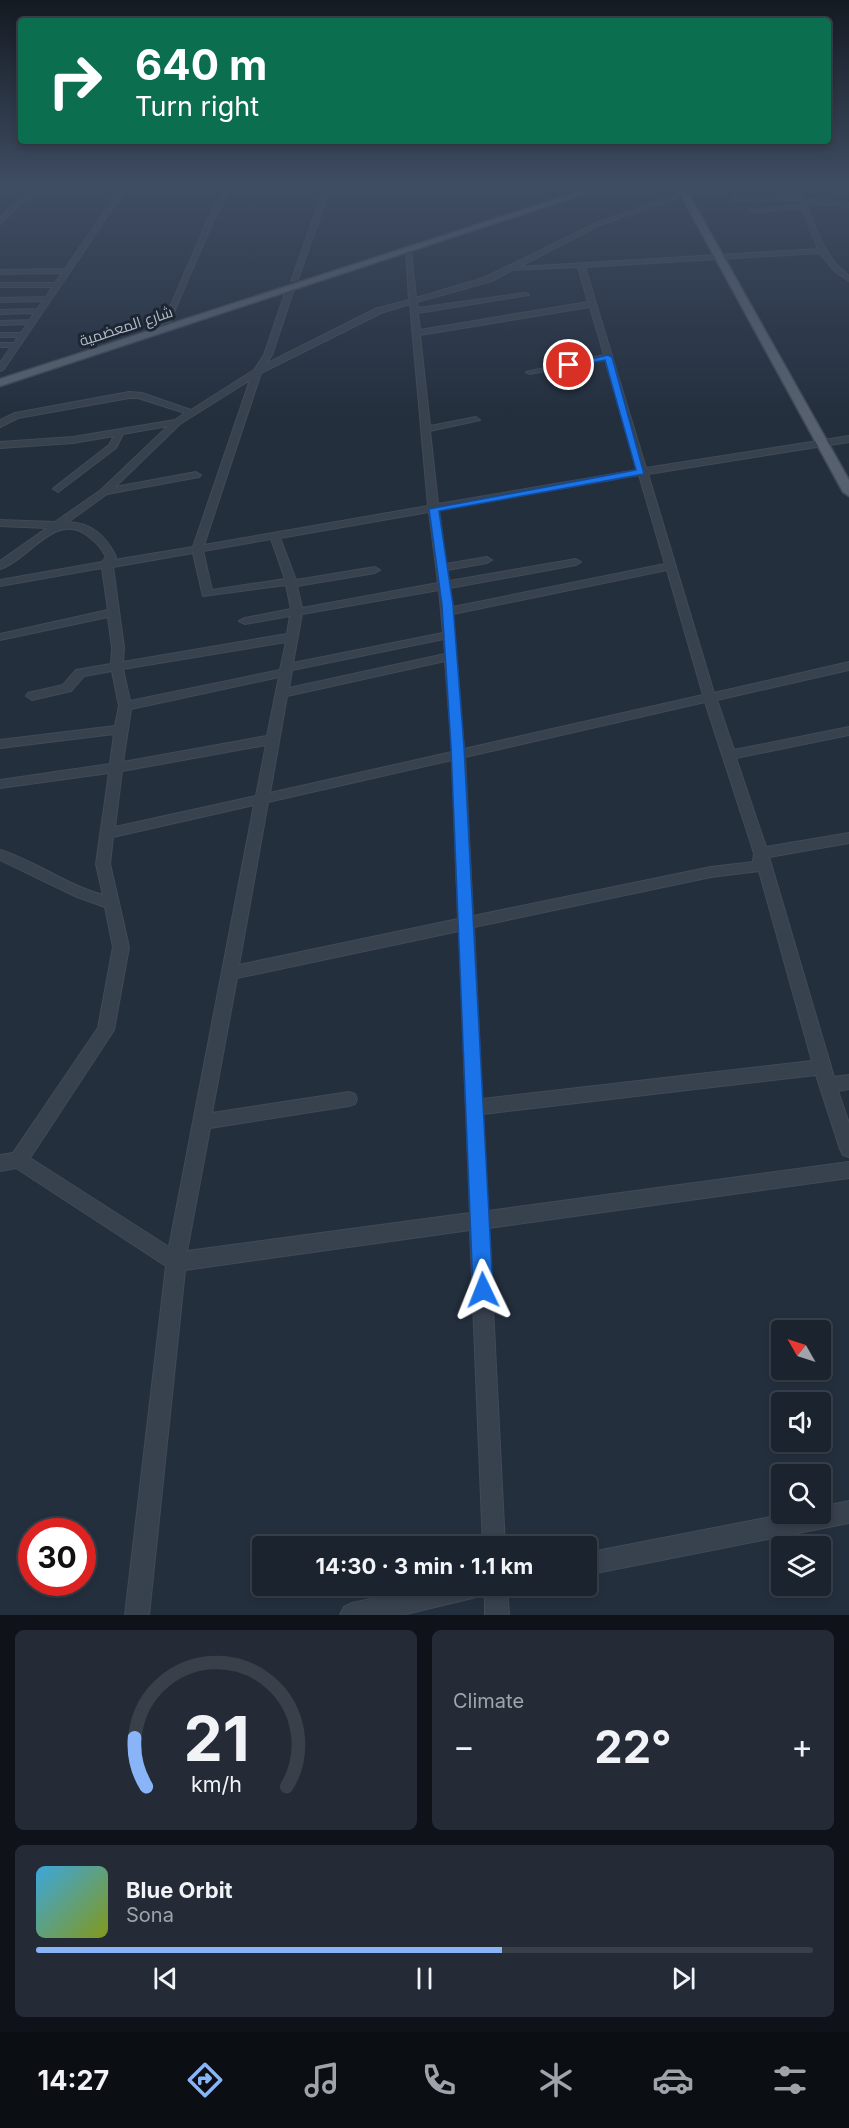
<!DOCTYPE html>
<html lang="en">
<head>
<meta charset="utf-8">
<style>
  body { margin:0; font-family:Inter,Cairo,sans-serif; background:#242b36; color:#f1f3f6; height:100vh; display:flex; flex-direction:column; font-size:22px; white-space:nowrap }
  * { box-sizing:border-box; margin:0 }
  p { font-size:20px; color:#a0a4aa }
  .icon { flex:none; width:33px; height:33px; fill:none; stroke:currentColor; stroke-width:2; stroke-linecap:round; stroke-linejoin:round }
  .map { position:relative; height:1615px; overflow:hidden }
  .drawer { display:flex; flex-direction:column; gap:15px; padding:15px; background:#0f1319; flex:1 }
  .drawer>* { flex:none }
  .hud { position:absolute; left:18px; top:18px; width:813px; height:126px; border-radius:6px; box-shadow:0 3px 9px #0003,0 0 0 2px #39404a; background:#0b6e4f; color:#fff; overflow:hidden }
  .needle { width:39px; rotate:309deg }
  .tools { position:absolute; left:771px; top:1320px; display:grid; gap:12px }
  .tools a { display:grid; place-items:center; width:60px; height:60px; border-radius:6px; background:#1b232e; box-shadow:0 3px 9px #0003,0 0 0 2px #39404a; font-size:30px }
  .speed { position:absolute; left:18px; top:1518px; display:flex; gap:12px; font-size:30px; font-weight:700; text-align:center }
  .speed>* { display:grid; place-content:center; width:78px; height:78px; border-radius:50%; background:#1b232e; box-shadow:0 3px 9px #0003,0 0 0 2px #39404a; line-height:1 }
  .speed .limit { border:9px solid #d22; background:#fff; color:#111 }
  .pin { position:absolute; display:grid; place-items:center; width:51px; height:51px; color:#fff; margin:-26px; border:3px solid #fff; border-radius:50%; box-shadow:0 2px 6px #0007 }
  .me { position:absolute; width:66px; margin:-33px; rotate:358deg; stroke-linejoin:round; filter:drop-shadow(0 0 4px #0008) }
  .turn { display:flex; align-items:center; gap:21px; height:126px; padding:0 18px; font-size:27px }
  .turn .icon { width:78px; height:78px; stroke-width:2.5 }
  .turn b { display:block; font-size:42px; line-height:51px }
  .big { font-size:45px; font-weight:700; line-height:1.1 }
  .drawer .widget { flex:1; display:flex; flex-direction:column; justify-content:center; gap:9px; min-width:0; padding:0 21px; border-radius:9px; background:#242b36 }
  .drawer .dial { align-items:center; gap:0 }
  .dial svg { height:156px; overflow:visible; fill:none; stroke:#39404a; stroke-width:7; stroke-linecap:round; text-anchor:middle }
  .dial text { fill:#f1f3f6; stroke:none }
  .song { display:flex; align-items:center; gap:18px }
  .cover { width:72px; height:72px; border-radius:9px; background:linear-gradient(135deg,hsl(200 70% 55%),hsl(70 70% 35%)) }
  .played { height:6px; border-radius:3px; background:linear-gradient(90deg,#8ab4f8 60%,#39404a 60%) }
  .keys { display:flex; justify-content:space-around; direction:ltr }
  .heat { display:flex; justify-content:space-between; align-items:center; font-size:33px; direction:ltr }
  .drawer .tiles { flex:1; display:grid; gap:15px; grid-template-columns:1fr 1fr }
  .widget:last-child { grid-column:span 2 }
  .trip { position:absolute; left:252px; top:1536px; width:345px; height:60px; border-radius:6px; background:#1b232e; box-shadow:0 3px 9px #0003,0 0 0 2px #39404a; font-weight:700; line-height:60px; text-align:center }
  .dock { display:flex; height:96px; justify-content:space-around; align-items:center; background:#0b0e12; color:#a0a4aa }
  .dock .icon { width:42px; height:42px }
  .dock .on { color:#8ab4f8 }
  .dock b { font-size:27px; color:#f1f3f6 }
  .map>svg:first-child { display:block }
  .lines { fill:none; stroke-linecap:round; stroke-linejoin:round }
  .minor-casing { stroke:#414a57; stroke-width:2 }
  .major-casing { stroke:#414a57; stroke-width:3 }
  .minor { fill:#38414e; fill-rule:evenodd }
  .major { fill:#56606e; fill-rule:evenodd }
  .route { fill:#1a73e8; stroke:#114b97; stroke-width:1.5 }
  .labels { text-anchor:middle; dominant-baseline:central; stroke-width:6; stroke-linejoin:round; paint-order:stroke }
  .far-street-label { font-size:15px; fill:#b4bcc9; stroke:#1d2633 }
</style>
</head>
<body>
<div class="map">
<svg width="849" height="1615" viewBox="0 0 849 1615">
  <rect width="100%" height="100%" fill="#242f3e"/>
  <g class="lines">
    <defs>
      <path id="minor" d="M41,186h7l-32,22 -16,16v-6l12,-12z
        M122,186h6l-124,183 -4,2v-8l11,-16h-11v-4h14l4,-6h-18v-4h21l6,-9 -27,1v-4l30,-1 4,-7 -34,1v-4l37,-1 6,-8 -43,1v-4l46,-1 6,-10h-52v-4h55l7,-10 -62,1v-4l65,-1z
        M227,186h6l-19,33 -46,107 -7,2 47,-109z
        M325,186h6l-33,93 -7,2z
        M703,186h8l-111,39 -81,42 299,-18 -16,-40 -50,3 -3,-2 52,-5 -2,-5 -64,1 -3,-2 3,-2 62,-1 -5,-10h6l7,13 44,4v4l-43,-4c11,28 18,54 43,73v5l-15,-10 -14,-18 -235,14 61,201 203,-32v6l-201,32 66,219 135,-31v8l-132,30 17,50 115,-23v8l-113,23 30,89 83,-14v10l-80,14 65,220 15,-2v14l-11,2 11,32v34l-6,-2 -3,-6 -24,-74 -333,39 5,97 361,-49v16l-360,50 16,318h-22l-13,-316 -285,40 -36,345h-24l41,-349 -150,-98 -16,3v-16l13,-2 85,-125 15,-81 -8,-40 -28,-10 -77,-37v-10c36,11 66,35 103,45l-7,-31 13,-91 -109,15v-8l110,-16 4,-30 -114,14v-8l115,-14 4,-20 -7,-35 -28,5 -13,15 -39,9 -6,-4 2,-3 35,-8 13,-15 35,-6 1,-16 -4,-31 -108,23v-6l108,-24 -6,-42 -102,18v-6l102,-18 4,-5c-5,-10 -9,-14 -18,-21 -32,-26 -59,24 -88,33v-8l47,-33 -47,-2v-6l55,2 46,-32 67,-64 -45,8 -7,14 -58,44 -5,-3 2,-2 54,-42 5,-9 -41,7 -73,5v-6l73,-5 102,-17 10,-7 -47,-15h-9l-111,20 -18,9v-7l15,-7 114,-21 13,1 49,17 63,-40 10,-15 23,-68 7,2 -22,66 -6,9 109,-55 34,-9 -3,-51 5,1 5,48 70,-21 110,-54zM578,267l10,35 -168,28 -2,-17 111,-18 -4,-2 -107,15 -1,-6 75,-21 20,-11zM410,304l18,202 -224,39 57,-172 120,-60zM590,307l14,48 -78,17 4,2 75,-14 32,110 -199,34 -8,-73 50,-11 -4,-3 -46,9 -10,-91zM250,380l-57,167 -79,13 2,-3c-10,-21 -24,-34 -48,-35l39,-28 92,-17 2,-2 -5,-3 -81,15 65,-63zM639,475l26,89 -212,43 -3,-19 126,-23 5,-3 -5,-3 -127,22 -2,-11 40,-7 5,-3 -5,-3 -41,7 -7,-54zM429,512l9,71 -136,25 -5,-22 78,-13 5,-3 -5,-3 -79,13 -16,-42zM271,539l14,40 -73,11 -9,-39zM193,553l10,43 83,-11 5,24 -46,9 -6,3 6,3 45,-8 -3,18 -164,28 1,-14 -11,-81zM667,570l36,125 -239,54 -11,-135zM439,590l4,43 -150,30 9,-49zM444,639l1,15 -156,34 3,-18zM286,642l-6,28 -150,31 -7,-32zM445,661l7,91 -182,41 17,-97zM279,677l-12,59 -144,26 8,-53zM705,702l49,151 -1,9 -42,5 -238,49 -8,-159zM266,745l-10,51 -141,31 7,-56zM452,760l6,159 -219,46 29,-163zM254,805l-85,442 -139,-89 84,-128 15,-83 -19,-83 3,-27zM759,871l53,190 -330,38 -8,-172 237,-50zM459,931l11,282 -283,38 23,-123 139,-22 6,-2 2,-5 -2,-5 -6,-2 -137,21 25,-135z
        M849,1501v22l-263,52v-22l200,-39h34v-7z
        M430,1586h77l2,29h-24v-20l-83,20h-62l4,-8 8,-4z"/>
      <path id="major" d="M597,186h11l-608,200v-7z
        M676,186h8l165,294v16l-6,-4z"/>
    </defs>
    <use href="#minor" class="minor-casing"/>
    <use href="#major" class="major-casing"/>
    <use href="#minor" class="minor"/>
    <use href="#major" class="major"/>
  </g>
  <linearGradient id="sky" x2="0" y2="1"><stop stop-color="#141a22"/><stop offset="0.45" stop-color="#3f4d63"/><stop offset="1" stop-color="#3f4d63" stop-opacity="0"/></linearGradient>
  <rect width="849" height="412" fill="url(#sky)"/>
  <path class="route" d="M608,355l4,2 32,117 -205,37 14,94 11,142 29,543 -3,7 -7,2 -7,-2 -3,-7 -22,-543 -9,-142 -13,-96 207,-39 -31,-110 -36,7 -4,-2z"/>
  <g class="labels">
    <g class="far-street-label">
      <text transform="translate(126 326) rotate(-18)">شارع المعضمية</text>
    </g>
  </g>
</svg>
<div class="tools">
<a><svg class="needle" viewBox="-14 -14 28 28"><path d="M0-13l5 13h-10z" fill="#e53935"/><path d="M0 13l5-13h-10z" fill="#a0a4aa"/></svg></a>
<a><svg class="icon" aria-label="sound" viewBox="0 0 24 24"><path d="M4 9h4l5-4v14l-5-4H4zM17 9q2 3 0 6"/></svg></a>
<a><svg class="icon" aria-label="search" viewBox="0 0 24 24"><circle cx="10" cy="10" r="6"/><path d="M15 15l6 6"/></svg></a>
<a><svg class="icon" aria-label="layers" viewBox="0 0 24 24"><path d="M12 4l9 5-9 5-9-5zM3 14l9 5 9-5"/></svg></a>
</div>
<div class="speed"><div class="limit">30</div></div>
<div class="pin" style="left:569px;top:365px;background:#d93025"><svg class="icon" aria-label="arrive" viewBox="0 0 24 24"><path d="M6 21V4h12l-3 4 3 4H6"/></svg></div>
<svg class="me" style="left:483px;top:1290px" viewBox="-20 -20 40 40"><path d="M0-17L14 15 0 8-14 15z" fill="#1a73e8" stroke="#fff" stroke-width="4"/></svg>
<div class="trip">14:30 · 3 min · 1.1 km</div>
<div class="hud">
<div class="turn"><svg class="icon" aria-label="right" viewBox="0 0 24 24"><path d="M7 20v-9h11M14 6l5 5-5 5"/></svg><div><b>640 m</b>Turn right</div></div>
</div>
</div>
<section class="drawer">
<div class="tiles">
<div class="widget dial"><svg viewBox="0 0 100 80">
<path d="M14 69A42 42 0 1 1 86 69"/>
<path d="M14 69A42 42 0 0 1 8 44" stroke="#8ab4f8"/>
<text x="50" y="56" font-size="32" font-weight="700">21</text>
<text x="50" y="72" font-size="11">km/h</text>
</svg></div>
<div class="widget"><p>Climate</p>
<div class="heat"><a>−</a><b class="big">22°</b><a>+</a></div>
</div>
<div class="widget">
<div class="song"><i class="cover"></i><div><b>Blue Orbit</b><p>Sona</p></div></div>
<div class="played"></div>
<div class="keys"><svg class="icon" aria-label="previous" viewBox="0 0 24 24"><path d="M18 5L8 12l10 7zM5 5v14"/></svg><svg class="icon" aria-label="pause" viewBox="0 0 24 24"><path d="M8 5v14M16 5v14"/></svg><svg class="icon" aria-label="next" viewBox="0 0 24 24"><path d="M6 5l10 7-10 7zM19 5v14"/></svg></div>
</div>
</div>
</section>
<nav class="dock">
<b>14:27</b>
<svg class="icon on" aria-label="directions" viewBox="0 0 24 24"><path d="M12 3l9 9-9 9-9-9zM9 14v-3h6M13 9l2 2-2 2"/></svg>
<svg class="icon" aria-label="music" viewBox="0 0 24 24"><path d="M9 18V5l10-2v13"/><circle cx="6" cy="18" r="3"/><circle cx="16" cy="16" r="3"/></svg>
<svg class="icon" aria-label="phone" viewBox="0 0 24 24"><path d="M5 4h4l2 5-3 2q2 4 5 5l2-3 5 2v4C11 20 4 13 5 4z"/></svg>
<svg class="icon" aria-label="climate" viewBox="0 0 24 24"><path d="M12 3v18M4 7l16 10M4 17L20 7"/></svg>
<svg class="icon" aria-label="car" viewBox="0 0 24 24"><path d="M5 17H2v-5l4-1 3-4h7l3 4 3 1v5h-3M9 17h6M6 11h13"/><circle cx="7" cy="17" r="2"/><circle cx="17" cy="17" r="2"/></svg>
<svg class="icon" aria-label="filters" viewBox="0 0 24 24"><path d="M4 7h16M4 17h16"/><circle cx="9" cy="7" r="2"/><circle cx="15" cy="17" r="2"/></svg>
</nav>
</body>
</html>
